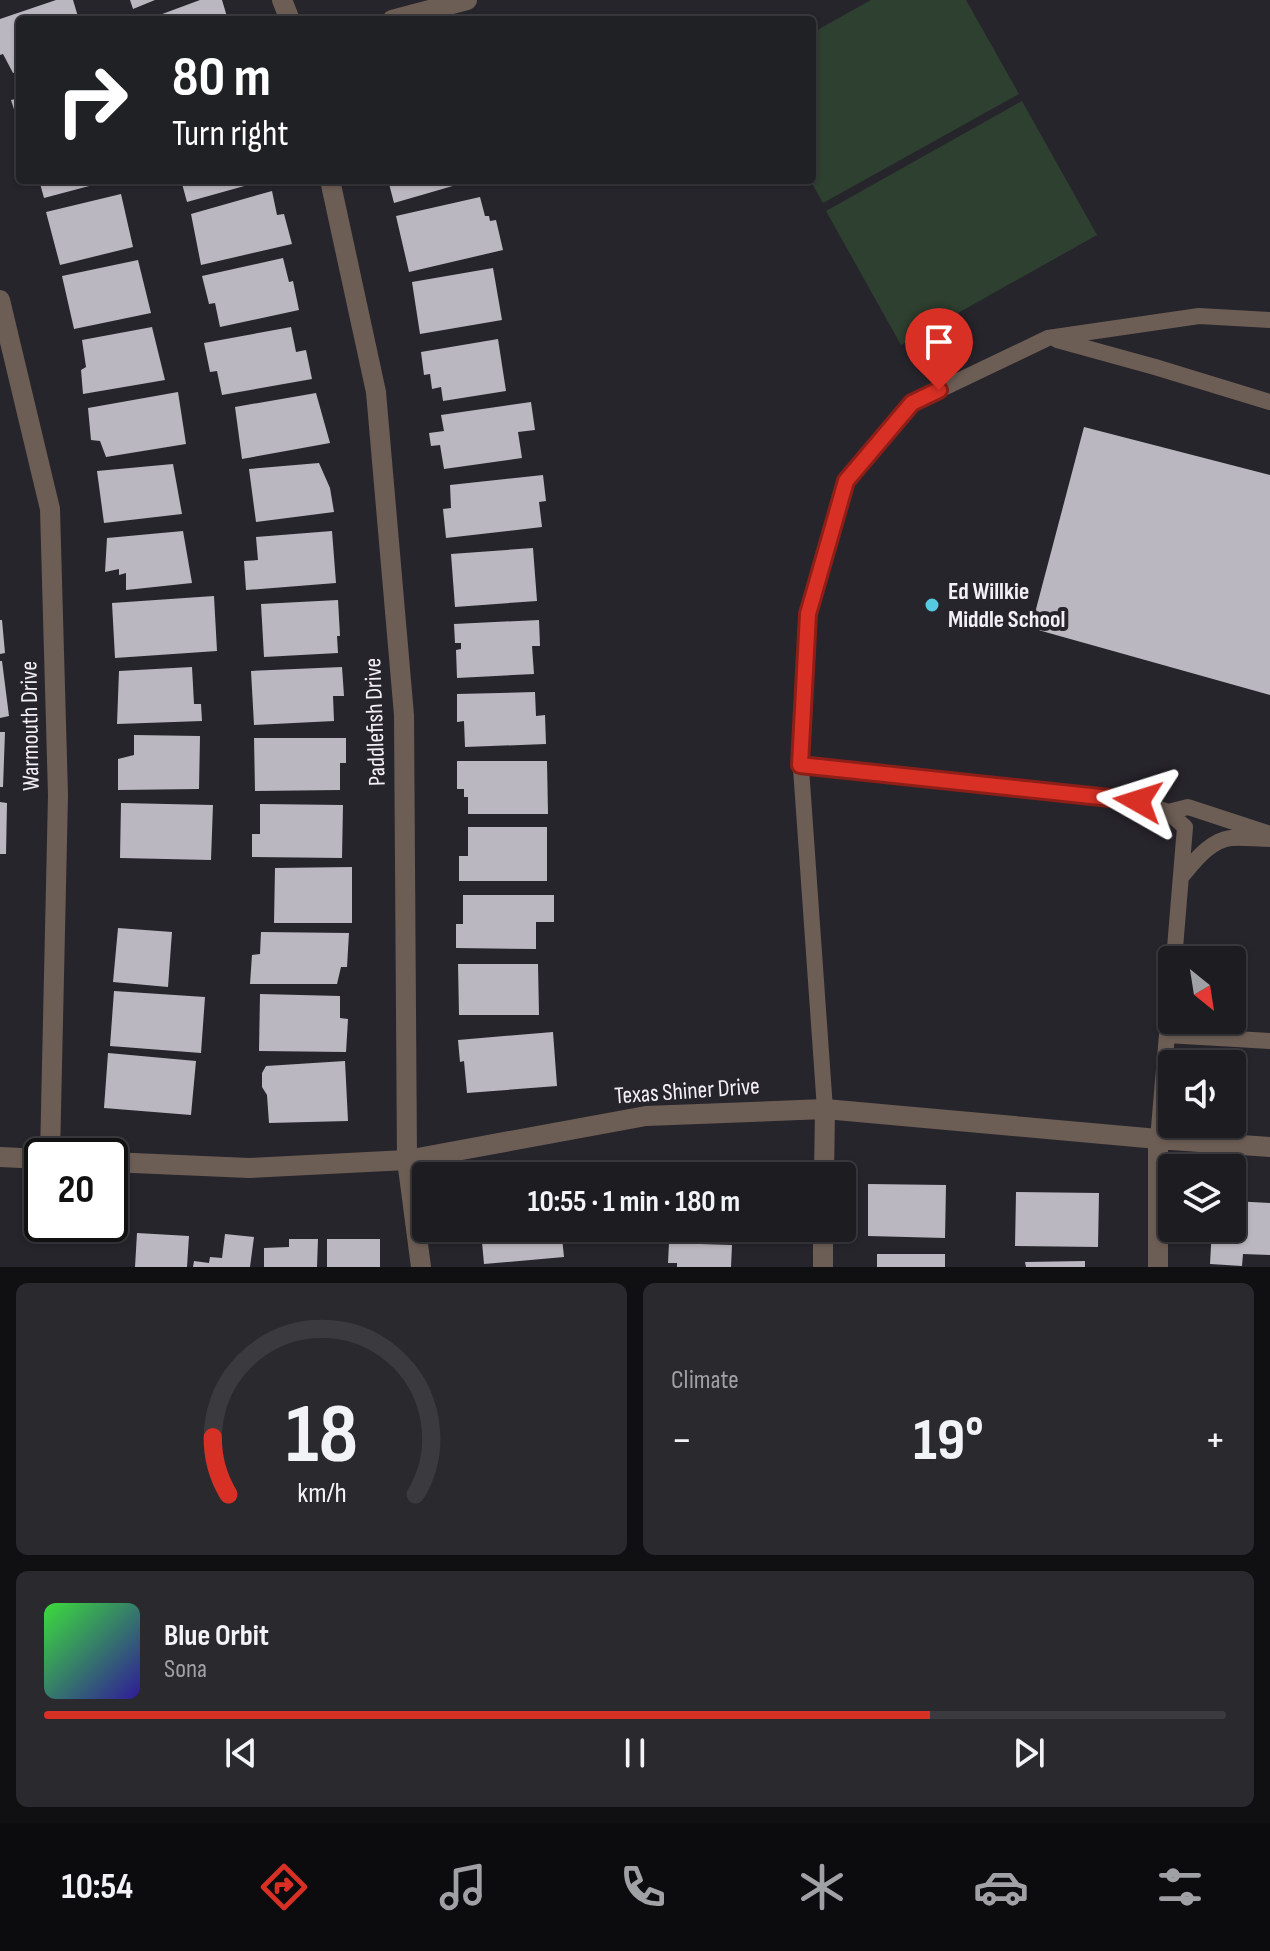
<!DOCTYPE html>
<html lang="en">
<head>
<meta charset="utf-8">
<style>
  body { margin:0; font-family:"Sofia Sans Condensed",sans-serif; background:#2a292e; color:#f1f3f6; height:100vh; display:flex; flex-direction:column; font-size:30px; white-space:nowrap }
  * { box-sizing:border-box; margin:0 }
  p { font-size:26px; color:#a0a1a5 }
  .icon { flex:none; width:44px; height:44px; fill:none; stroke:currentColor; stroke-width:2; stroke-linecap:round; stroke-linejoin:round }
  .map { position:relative; height:1267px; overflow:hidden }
  .drawer { display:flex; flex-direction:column; gap:16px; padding:16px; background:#100f12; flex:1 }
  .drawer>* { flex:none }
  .banner { position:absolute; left:16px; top:16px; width:800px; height:168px; border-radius:8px; box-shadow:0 2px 6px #0004,0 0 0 2px #3b3a3f; background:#202124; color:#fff; overflow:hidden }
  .needle { width:52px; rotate:150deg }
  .controls { position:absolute; left:1158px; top:946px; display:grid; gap:16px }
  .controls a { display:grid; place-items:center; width:88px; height:88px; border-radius:8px; background:#1d1c21; box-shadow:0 2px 6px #0004,0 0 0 2px #3b3a3f; font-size:40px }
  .speed { position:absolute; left:24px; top:1138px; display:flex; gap:16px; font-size:40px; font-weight:700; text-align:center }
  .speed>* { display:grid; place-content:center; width:104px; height:104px; border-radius:50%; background:#1d1c21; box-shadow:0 2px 6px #0004,0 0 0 2px #3b3a3f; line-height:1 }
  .speed .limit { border:4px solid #111; border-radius:12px; background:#fff; color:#111 }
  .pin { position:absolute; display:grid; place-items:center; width:68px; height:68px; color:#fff; margin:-82px -34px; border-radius:50% 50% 50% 0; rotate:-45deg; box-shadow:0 0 8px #0007 }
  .pin .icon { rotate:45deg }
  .me { position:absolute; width:88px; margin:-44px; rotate:276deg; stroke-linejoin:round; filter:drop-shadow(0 0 6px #0008) }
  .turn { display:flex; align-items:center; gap:28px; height:168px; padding:0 24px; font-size:36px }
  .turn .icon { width:104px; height:104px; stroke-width:2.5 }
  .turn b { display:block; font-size:56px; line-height:68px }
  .big { font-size:60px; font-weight:700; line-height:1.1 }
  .drawer .widget { flex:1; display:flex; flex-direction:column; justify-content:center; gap:12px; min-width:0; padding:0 28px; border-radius:12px; background:#2a292e }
  .drawer .dial { align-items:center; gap:0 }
  .dial svg { height:208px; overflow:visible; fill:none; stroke:#3b3a3f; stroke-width:7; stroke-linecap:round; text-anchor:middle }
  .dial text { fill:#f1f3f6; stroke:none }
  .song { display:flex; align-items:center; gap:24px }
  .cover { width:96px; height:96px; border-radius:12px; background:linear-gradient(135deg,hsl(120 70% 55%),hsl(250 70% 35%)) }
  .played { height:8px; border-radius:4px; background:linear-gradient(90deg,#d93025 75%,#3b3a3f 75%) }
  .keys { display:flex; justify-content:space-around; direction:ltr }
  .heat { display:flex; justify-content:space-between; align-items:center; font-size:44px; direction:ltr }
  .drawer .tiles { flex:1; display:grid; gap:16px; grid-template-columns:1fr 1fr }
  .widget:last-child { grid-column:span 2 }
  .trip { position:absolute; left:412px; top:1162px; width:444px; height:80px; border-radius:8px; background:#1d1c21; box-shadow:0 2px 6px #0004,0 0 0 2px #3b3a3f; font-weight:700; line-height:80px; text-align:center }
  .dock { display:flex; height:128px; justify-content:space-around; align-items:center; background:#0c0b0d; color:#a0a1a5 }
  .dock .icon { width:56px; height:56px }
  .dock .on { color:#d93025 }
  .dock b { font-size:36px; color:#f1f3f6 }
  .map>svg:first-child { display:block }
  .green { fill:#2e4030 }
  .building { fill:#bab7c0 }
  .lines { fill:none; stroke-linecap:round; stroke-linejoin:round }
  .lane { stroke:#6d5e55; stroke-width:16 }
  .street { stroke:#6d5e55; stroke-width:20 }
  .route-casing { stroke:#8d1f18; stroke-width:20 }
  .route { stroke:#d93025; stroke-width:14 }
  .poi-dot { fill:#55cae0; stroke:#27252c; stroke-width:3 }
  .labels { text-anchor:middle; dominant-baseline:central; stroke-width:8; stroke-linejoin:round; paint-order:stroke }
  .poi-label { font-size:24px; font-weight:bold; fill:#f2f0f6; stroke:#27252c; text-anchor:start }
  .street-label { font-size:24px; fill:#f2f0f6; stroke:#27252c }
</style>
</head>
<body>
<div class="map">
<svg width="1270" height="1267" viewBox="0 0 1270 1267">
  <rect width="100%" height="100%" fill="#27252c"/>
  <path class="green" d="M871,0h95l53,94 -196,109 -13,-23h2v-147z
    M1022,101l75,134 -196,110 -75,-134z"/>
  <path class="building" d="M56,0h17l6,20h-59v51l-7,2 -10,-19 -3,1v-36z
    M130,0h25l-22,9z
    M200,0h22l6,20h-82z
    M20,98v27h-1l-8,-25z
    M39,180h69v1l-64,17z
    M181,180h81v1l-75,21z
    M388,180h81l1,1 -76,22z
    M272,191l5,24 7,-1 8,30 -91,21 -10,-51z
    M121,194l12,53 -73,18 -14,-53z
    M480,197l5,19h4l1,5 6,-1 7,30 -94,22 -13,-56z
    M283,258l6,24 4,-1 6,29 -79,17 -5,-24 -6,1 -7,-28z
    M138,260l13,53 -77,16 -12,-53z
    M493,268l9,52 -82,14 -8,-52z
    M152,327l13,53 -82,14 -2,-24 5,-3 -4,-27z
    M291,327l5,25 10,-2 6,29 -90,16 -5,-24 -7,1 -6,-29z
    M498,339l8,52 -63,10 -2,-14 -9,2 -2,-15 -6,1 -3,-23z
    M178,392l8,52 -80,13 -6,-16 -9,-1 -3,-32z
    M316,393l14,50 -88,16 -7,-52z
    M531,402l4,28 -17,2 4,26 -78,11 -4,-24 -9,1 -2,-13 15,-2 -3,-16z
    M1084,427l186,48v220l-239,-67z
    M319,463l11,25 4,24 -78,10 -7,-53z
    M173,464l9,50 -78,9 -7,-52z
    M543,475l3,26 -7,1 3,25 -96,11 -3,-29 8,-1 -1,-23z
    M183,531l9,52 -66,7v-17l-7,2v-6l-14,3 2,-34z
    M332,531l4,52 -90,7 -2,-29 14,-1 -2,-23z
    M533,548l4,53 -82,6 -4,-53z
    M214,596l3,55 -102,7 -3,-55z
    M338,600l2,36h-3l1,17 -74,4 -3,-53z
    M0,620h2l3,33 -5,1z
    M539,620l1,26h-8l2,28 -77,4 -1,-28 5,-1v-6h-6l-1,-19z
    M0,661h2l7,55 -9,2z
    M192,667l2,37h7l1,17 -85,3 2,-53z
    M342,667l2,29h-11l1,25 -80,4 -3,-54z
    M535,692l1,24 9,-1 1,29 -81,3 -1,-26 -7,1v-28z
    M0,732h5l-2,55h-3z
    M134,735l66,1 -1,53 -81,1v-31l16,-4z
    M254,738h92v25h-6v27l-85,1z
    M457,761h90l1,53h-80v-17h-4v-8h-7z
    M0,802l7,1 -1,51h-6z
    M121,803l92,2 -2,55 -91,-2z
    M260,804l83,1 -1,53 -90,-1v-23h8z
    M468,827h79v54h-88v-25h9z
    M352,867v56h-78l1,-55z
    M463,895h91v27h-18v27l-80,-1v-24h7z
    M118,928l54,4 -4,55 -55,-5z
    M261,932l88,1 -2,34h-6l-4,17h-87l2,-29 8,-1z
    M458,964h80l1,51h-80z
    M114,991l91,6 -4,56 -91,-7z
    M260,994l80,2v22l8,1 -2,33 -87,-1z
    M553,1032l4,54 -90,7 -3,-32 -4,1 -2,-22z
    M108,1053l88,8 -5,54 -87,-7z
    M345,1061l3,60 -79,2 -2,-28 -5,-8v-14l4,-7z
    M868,1184l78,1 -1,53 -77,-2z
    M1016,1192l83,1 -1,54 -83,-1z
    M1232,1201l38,2v52l-27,-1 -1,12 -32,-2 2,-36h20z
    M491,1228h70l3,29 -80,7 -2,-22 10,-1z
    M137,1233l52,3 -2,31h-52z
    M225,1234l29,3 -4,30h-57l1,-6 15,2 1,-6 12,1z
    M289,1239h29l-1,28h-53v-19l25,-1z
    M327,1239h53v28h-53z
    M669,1243l63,2 -1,22h-54v-4h-9z
    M877,1254h68v13h-68z
    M1085,1261v6h-59l-1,-5z"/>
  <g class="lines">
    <path class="lane" d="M1057,340l98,27 115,35
      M800,765l338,36 30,11 17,15 -11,133
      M1168,812l20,-5 82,27
      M1181,877c13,-15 29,-37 50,-39 13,-1 26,1 39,1
      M1167,1035l103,6
      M825,1109l-25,-355 8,-140 38,-133 66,-78 136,-65 151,-22 71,4
      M1158,1139l14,-162"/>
    <path class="street" d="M282,0l8,20
      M392,20l75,-20
      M330,180l46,212 28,323 3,445 14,107
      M0,300l50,209 8,286 -8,361
      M1158,1139v128
      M0,1157l42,2
      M110,1162l139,6 158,-8 239,-44 179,-7 333,30 112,8
      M824,1176l1,-67
      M823,1267v-39"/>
  </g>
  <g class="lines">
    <defs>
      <path id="route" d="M939,390l-27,13 -66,78 -38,133 -8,151 338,36"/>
    </defs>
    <use href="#route" class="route-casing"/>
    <use href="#route" class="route"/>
  </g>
  <circle class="poi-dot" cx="932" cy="605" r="8"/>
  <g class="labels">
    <g class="poi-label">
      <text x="948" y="591">Ed Willkie<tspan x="948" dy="28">Middle School</tspan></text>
    </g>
    <g class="street-label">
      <text transform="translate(375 722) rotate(-92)">Paddlefish Drive</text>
      <text transform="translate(30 726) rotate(-91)">Warmouth Drive</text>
      <text transform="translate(687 1091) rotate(-4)">Texas Shiner Drive</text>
    </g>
  </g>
</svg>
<div class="controls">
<a><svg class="needle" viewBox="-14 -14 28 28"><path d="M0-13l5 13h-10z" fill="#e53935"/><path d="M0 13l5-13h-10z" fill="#a0a1a5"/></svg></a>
<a><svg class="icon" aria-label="sound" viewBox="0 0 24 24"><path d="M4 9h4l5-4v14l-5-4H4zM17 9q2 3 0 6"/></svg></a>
<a><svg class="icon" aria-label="layers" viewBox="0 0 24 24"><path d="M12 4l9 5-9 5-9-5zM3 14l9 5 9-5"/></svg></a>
</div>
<div class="speed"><div class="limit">20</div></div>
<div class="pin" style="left:939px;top:390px;background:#d93025"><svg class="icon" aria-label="arrive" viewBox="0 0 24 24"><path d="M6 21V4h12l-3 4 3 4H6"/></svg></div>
<svg class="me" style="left:1138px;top:801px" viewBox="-20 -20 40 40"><path d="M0-17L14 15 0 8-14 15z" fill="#d93025" stroke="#fff" stroke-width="4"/></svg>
<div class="trip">10:55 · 1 min · 180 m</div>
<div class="banner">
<div class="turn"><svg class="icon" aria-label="right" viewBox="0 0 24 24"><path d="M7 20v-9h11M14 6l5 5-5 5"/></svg><div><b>80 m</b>Turn right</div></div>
</div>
</div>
<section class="drawer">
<div class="tiles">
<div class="widget dial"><svg viewBox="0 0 100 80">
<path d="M14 69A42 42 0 1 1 86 69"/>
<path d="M14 69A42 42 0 0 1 8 47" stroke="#d93025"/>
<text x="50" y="56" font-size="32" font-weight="700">18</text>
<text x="50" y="72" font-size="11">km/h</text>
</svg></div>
<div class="widget"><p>Climate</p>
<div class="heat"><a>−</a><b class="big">19°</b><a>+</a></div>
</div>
<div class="widget">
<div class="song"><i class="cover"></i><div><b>Blue Orbit</b><p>Sona</p></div></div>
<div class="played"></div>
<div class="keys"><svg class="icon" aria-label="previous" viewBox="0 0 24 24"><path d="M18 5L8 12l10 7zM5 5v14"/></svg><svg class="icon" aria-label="pause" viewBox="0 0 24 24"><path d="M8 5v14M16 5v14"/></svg><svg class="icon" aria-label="next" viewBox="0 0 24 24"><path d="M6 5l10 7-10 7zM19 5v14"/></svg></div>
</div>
</div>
</section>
<nav class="dock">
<b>10:54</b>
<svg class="icon on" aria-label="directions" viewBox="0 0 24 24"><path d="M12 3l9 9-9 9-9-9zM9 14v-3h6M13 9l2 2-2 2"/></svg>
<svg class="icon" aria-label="music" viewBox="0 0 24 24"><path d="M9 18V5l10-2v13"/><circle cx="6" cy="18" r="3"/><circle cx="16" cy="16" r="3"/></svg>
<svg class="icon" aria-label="phone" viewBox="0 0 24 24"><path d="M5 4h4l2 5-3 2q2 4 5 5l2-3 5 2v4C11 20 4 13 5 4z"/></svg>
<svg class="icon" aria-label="climate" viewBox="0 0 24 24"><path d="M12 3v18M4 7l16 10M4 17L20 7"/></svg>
<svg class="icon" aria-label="car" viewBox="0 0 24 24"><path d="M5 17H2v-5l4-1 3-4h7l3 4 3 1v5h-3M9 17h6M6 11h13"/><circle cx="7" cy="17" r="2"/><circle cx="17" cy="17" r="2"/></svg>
<svg class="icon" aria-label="filters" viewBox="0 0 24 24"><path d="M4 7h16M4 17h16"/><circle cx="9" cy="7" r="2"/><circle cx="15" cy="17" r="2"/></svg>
</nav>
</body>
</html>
